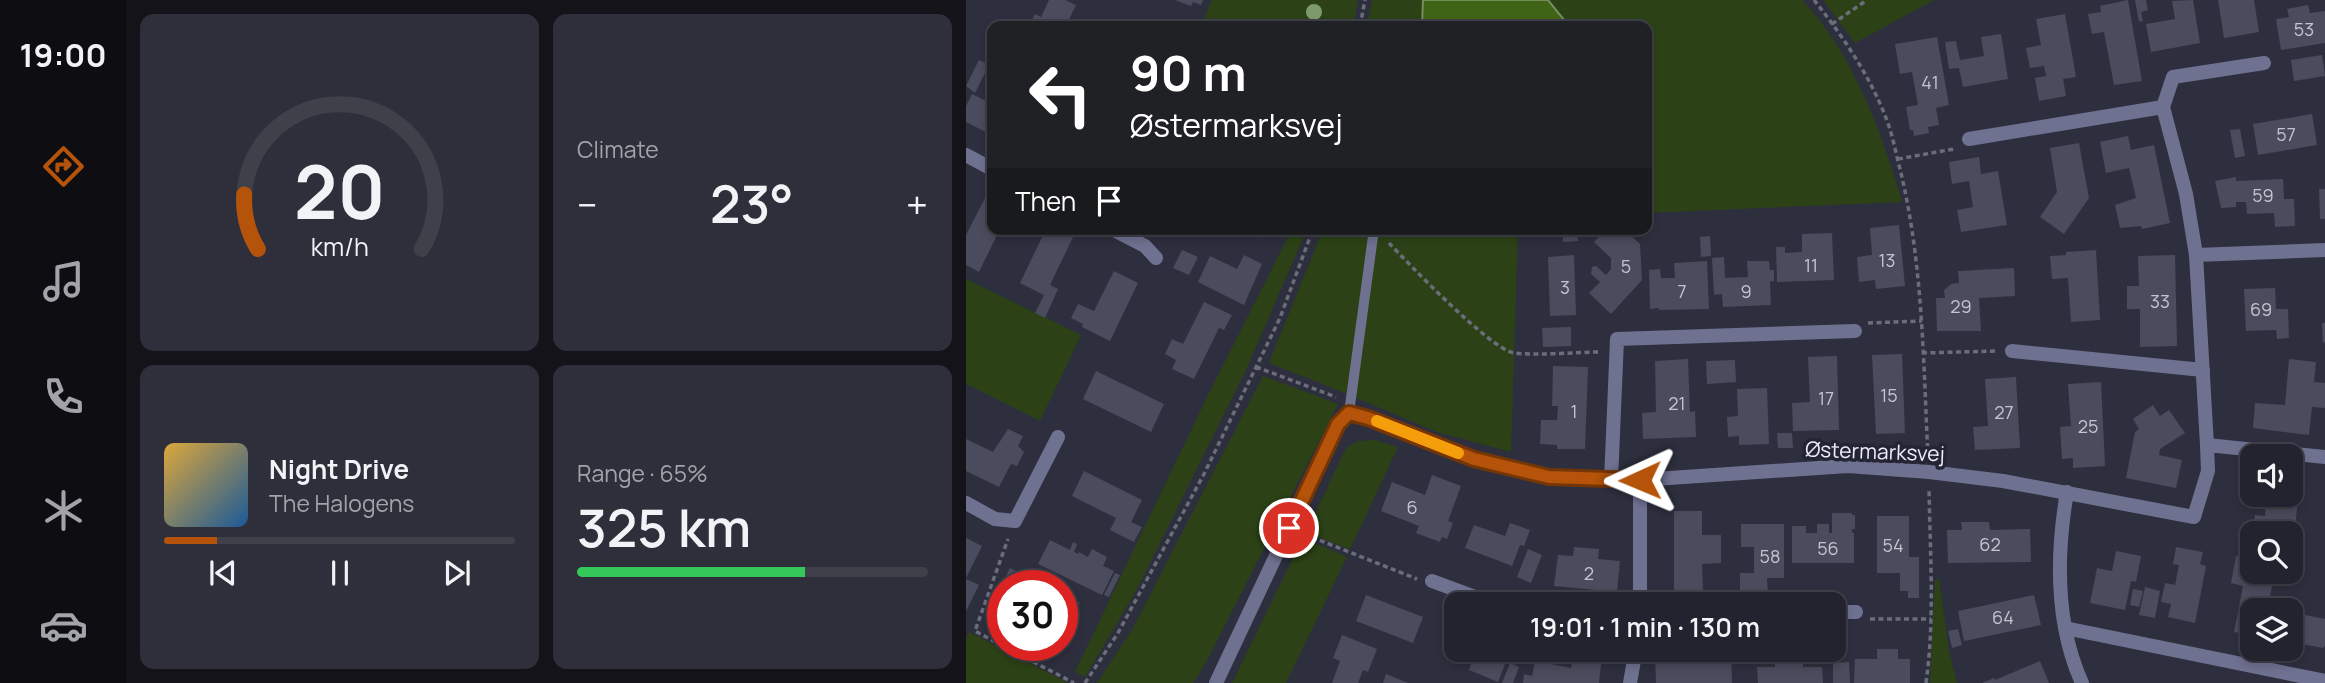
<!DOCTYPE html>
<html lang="en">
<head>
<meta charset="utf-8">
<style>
  body { margin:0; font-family:Manrope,sans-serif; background:#2e2f3a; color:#f1f3f6; height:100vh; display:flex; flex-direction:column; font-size:26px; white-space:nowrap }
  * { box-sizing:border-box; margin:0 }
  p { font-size:23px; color:#a2a4aa }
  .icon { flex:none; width:38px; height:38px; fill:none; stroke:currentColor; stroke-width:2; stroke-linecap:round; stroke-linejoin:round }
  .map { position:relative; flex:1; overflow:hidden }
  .sheet { display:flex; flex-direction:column; gap:14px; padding:14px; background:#131319; width:840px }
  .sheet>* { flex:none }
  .guide { position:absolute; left:21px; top:21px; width:665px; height:214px; border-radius:14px; box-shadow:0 4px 10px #0003,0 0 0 2px #3f404a; background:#202124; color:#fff; overflow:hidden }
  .buttons { position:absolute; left:1274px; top:444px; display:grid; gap:14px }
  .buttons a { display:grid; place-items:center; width:63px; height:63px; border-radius:14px; background:#22232e; box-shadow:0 4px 10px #0003,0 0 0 2px #3f404a; font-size:35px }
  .speed { position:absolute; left:21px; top:570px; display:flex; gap:14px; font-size:35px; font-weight:700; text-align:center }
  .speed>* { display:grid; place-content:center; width:91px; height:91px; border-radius:50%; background:#22232e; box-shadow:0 4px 10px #0003,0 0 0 2px #3f404a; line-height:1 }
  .speed .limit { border:10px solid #d22; background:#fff; color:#111 }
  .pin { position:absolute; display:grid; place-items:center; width:60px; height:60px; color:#fff; margin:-30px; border:4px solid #fff; border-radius:50%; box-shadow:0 2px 7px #0007 }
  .me { position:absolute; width:77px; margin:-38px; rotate:269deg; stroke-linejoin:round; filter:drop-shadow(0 0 5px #0008) }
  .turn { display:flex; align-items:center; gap:24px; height:147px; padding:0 28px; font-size:32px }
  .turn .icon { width:91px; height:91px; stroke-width:2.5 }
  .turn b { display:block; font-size:49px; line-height:60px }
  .then { display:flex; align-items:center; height:66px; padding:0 28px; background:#0003; gap:14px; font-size:26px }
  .big { font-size:52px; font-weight:600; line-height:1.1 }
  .sheet .tile { flex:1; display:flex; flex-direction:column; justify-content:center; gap:10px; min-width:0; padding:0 24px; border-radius:14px; background:#2e2f3a }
  .sheet .dial { align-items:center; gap:0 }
  .dial svg { height:182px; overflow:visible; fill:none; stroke:#3f404a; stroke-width:7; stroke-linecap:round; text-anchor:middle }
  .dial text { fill:#f1f3f6; stroke:none }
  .song { display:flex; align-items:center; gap:21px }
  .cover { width:84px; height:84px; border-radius:10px; background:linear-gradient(135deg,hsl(40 70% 55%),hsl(210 70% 35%)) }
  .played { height:7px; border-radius:4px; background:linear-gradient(90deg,#b45309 15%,#3f404a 15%) }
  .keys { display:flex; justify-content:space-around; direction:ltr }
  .heat { display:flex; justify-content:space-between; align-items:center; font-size:38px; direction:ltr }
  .charge { height:10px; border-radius:5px; background:linear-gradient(90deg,#34c759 65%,#3f404a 0) }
  .sheet .tiles { flex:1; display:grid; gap:14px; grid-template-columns:repeat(2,1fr) }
  .trip { position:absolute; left:478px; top:592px; width:402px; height:70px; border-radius:14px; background:#22232e; box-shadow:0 4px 10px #0003,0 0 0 2px #3f404a; font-weight:600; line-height:70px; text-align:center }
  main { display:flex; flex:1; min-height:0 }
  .menu { display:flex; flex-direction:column; width:126px; justify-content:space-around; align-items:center; background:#0e0e12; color:#a2a4aa }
  .menu .icon { width:49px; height:49px }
  .menu .active { color:#b45309 }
  .menu b { font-size:32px; color:#f1f3f6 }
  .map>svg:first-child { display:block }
  .green { fill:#2c4216 }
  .water { fill:#406416; stroke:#748d5a; stroke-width:2 }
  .building { fill:#4a4b5c }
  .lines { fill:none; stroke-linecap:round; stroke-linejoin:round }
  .path { stroke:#6b6d7b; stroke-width:3.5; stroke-dasharray:5 3.5; stroke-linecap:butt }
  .service { stroke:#6f7191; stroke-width:10 }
  .minor { stroke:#6f7191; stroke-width:14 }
  .tree { fill:#7d9b6a }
  .route-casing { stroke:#753606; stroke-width:18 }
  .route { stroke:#b45309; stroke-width:12 }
  .slow { stroke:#f59e0b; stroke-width:12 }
  .labels { text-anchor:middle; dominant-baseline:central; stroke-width:7; stroke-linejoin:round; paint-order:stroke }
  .number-label { font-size:18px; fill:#c4c4d1 }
  .street-label { font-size:21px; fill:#ecedf8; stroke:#242534 }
</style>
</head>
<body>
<main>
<nav class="menu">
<b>19:00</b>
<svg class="icon active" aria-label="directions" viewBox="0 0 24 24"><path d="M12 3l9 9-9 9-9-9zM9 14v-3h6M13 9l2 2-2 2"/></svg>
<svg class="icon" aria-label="music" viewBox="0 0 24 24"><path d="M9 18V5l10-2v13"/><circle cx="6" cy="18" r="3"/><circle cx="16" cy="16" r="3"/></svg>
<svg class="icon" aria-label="phone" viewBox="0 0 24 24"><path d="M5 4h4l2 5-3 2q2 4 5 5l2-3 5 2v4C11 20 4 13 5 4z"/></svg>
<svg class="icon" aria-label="climate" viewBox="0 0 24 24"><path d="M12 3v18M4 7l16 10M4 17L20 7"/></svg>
<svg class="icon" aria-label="car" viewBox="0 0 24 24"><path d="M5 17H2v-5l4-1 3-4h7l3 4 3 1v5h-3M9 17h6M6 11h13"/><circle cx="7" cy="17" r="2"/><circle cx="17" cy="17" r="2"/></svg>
</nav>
<section class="sheet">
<div class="tiles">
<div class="tile dial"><svg viewBox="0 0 100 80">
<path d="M14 69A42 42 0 1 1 86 69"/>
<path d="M14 69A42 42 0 0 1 8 45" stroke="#b45309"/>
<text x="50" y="56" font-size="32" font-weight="700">20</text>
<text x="50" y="72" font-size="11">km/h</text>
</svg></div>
<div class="tile"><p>Climate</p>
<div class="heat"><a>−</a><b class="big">23°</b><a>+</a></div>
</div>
<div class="tile">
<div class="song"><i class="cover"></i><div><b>Night Drive</b><p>The Halogens</p></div></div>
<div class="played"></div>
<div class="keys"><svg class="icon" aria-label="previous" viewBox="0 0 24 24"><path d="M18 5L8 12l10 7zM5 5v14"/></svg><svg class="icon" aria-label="pause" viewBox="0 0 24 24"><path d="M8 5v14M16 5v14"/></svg><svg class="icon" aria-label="next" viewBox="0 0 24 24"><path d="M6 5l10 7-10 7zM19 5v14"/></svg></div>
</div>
<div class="tile"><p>Range · 65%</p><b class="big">325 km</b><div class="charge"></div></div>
</div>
</section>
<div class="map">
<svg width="1359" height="683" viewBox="0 0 1359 683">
  <rect width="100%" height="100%" fill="#2d2f3e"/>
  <path class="green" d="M246,0h146l-5,26h-152z
    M406,0h430c51,53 80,133 100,202l-255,11v-187h-280z
    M857,0h111l-79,43z
    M326,229h15l-61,141 -111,223 -50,84 -10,-5 131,-273z
    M357,229h195l-7,223 -74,-20 -119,-50 -49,-19z
    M0,279l115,56 -41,86 -74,-37z
    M297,376l75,28 -134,262 -11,17h-96l36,-55z
    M409,440l23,7 -48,102 -44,-16 40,-85 12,-7z
    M337,538l44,19 -61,126h-54z
    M973,578l10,73 8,32h-27l5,-103z
    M3,632l99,51h-102v-44z"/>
  <path class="water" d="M457,0h125l21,26h-147z"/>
  <path class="building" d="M83,0h16l11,5 -10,21h-37l6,-12 6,3z
    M209,0h28l-2,5 -8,-3 -2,4z
    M1162,0l14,81 -28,4 -10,-53 -12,2 -4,-20 13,-2 -1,-6z
    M1169,0h11l2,10 -7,2 2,9 -4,1z
    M1227,0l7,43 -49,9 -5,-28 29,-5 -3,-18z
    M1252,0h36l5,32 -35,6z
    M1342,5l2,8 15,-2v32l-44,7 -5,-31 13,-2 -2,-8z
    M1099,14l11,63 -13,2 3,17 -27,5 -4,-23 11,-2 -2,-10 -14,2 -4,-20 15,-3 -5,-26z
    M1035,34l7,45 -45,8 -4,-19 -10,1 -4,-27 11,-1 4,19 24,-4 -3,-19z
    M971,37l12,68 -13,3 3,17 -11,2 1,6 -15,3 -1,-6h-3l-4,-23 12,-2 -6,-33 -12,2 -5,-30z
    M1356,55l3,21 -31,5 -3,-21z
    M13,60l10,5 -14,28 -9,-7z
    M6,94l20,10v31l-26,-13v-16z
    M1346,114l5,31 -59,10 -5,-31z
    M1274,129l5,27 -10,2 -5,-28z
    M1162,136l3,14 23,-5 16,78 -28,6 -1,-3 -21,2 -5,-23 21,-7 -7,-30 -23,5 -6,-31z
    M1113,143l10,55 -25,36 -24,-17 17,-25 -7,-44z
    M1013,157l2,17 17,-3 9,54 -46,7 -4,-22 16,-3 -4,-26 -17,3 -3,-22z
    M1270,177v4l47,-2 1,20h10l1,27 -20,1 -1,-14 -27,1 -1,-12h-10v5l-15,1 -6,-27z
    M1353,189h6v30h-5z
    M19,198l7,4v27h8l-21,43 -13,-7v-30z
    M933,225l6,61 -29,3 -1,-9 -16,2 -2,-25 15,-2 -2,-27z
    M80,229h20l9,4 -25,52 8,4 -13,29 -10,-5 9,-18 -24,-12z
    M257,229h20l-4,8z
    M284,229h16l-4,9 -13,-6z
    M597,229h14l1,12 -15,1z
    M640,229h18l16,15 2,36 -31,34 -22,-21 11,-11 -9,-8 1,-7 4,-1 10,9 5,-6v-11l-17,-16z
    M866,233l2,47 -57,2 -1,-35h9v6l17,-1v-18z
    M744,236l1,20 -10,1 -1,-20z
    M216,250l16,7 -9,18 -16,-7z
    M1130,250l4,70 -29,2 -3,-44 -16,1 -2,-23 16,-1v-3z
    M278,255l18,9 -18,41 -46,-23 12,-26 27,13z
    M608,255l2,60 -26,1 -2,-59z
    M1209,255l2,91 -37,1v-38h-13v-23h12l-1,-30z
    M758,257l1,21 23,-1 -1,-16h22l1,9h4v11l-4,1 1,23 -48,2 -1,-13 -8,1 -2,-37z
    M741,261l2,48 -50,1v-2l-9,1 -1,-39 11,-1 1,9h14l-1,-15z
    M1048,268l1,28 -36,2 2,33h-44l-1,-33h9l-1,-8 7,-6 8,-1 -1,-12z
    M148,271l24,12 -28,58 -28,-14 1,-3 -12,-6 7,-14 16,7z
    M1309,288l1,21h12l1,29 -12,1 -1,-9 -30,1 -2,-42z
    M238,302l28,13 -8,15 -5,-2 -25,51 -22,-10 4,-9 -11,-6 7,-15 11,5z
    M1356,323h3v19l-2,1z
    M605,327v19l-28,1 -1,-19z
    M936,354l3,79 -29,1 -4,-79z
    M871,356l2,74 -46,1 -1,-28 18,-1 -2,-45z
    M722,359l2,53 5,-1 1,26 -53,2 -1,-26 14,-1 -1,-51z
    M1323,359l27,3 -2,20 11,1v25l-13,-1 -3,28 -56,-7 2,-25 30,2z
    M769,360l1,22 -29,2 -1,-23z
    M587,366l35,1 -3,82h-28v-4l-17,-1 1,-24h16l1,-14h-6z
    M130,371l68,33 -13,28 -68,-33z
    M1050,377l4,71 -45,2 -2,-23 15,-1 -3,-47z
    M1135,382l4,84 -32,2v-10l-11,1 -2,-32 11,-1 -3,-42z
    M801,388l2,56 -30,1v-9l-11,1 -1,-20 11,-1 -1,-27z
    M1187,405l7,11 9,-6 16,23 -25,16 -1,6 23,5 -6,28 -50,-10 9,-46 4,-3 -6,-10z
    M42,429l15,7 -5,10 6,6 -7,14 -6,-2 -12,23 -33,-16v-32l27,13z
    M811,433h15l1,15h-15z
    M1325,470h7v6h2l-7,74h-2v-16h-38l2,-19 10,1 1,-21h25z
    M118,471l58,29 -11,22 11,5 -8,15 -24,-12 6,-12 -44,-22z
    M466,475l29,11 -13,35 5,2 -6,16 -5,-2 -2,5 -24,-9 3,-7 -38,-15 11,-29 33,13z
    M708,511h28v24h19v28l-19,1 1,29h-29z
    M866,513h20v2h3v14h-3v4h2v30h-62v-37h14v7h11v-9h12v9h3z
    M911,516h32v41h10v41h-11v-7h-8v-18h-23z
    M995,522h28l1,8 40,-1 1,33 -83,1 -1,-33h15z
    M544,523l20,7 -6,16 -4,-1 -8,21 -47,-18 9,-23 31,11z
    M775,524h43v54h-17l1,15h-28v-20h14v-26h-13z
    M0,538l16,8 -16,32z
    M84,540l20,10 3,-8 4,2 -3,8 5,2v-2l9,5 4,-8 15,8 -4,9 11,5 -12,24 -64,-31z
    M608,547l25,2 -1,10 22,2 -3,31 -63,-6 4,-31 15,1z
    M1210,547l27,5 -3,12 6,2 -11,57 -27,-6 3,-13 -10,-2 4,-19 10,2 4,-20 -6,-1z
    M562,549l14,6 -11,28 -14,-6z
    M1150,551l25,5 -5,26 -5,-1 -6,29 -35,-7 7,-35 15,3z
    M1270,556l16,3v13h23l-8,39h-15v24l-18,-3 9,-46 -12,-3z
    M44,568l36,18h-43v8l-5,-2z
    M149,573l5,2 -11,22 -5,-2z
    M0,579l13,6 -13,26z
    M1179,587l15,4 -5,27 -16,-3z
    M1167,589l10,2 -4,16 -9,-2z
    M96,594l18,9 -12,24 -6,-2z
    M400,595l57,22 -10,26 -57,-22z
    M1068,595l7,30 -77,16 -6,-30z
    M1325,612l34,7v27l-2,2 -32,-6z
    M992,629l4,16 -10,3 -4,-17z
    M376,635l35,14 -9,23 -5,-2 -5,13h-26l8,-22 -7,-3z
    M510,649h35l-13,33 -29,-12z
    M745,649h20l1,34h-76l-1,-27h39l1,6h16z
    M809,649h28v18h19l1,16h-65l-1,-16h18z
    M911,649h21v10h12v24h-56l1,-24h22z
    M608,650l28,5 -3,28h-76l1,-9 8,2 3,-15 36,7z
    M1074,661l9,22h-67l12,-5 1,2z
    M883,662l1,21h-17v-20z
    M544,663l9,4 -6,16h-11z
    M420,674l22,9h-25z"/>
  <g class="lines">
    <path class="path" d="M848,0c28,35 56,76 72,118 6,15 9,31 13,47 24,95 24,193 29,291
      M866,24l35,-24
      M394,26l5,-26
      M932,159l56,-10
      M423,243c19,20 101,106 125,110 25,3 61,-1 87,-1
      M902,323l54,-2
      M956,353l75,-2
      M290,367l80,30
      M338,534l113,45
      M904,619h61
      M37,646l-28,-15 33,-92
      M37,646l71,37
      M119,683l33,-50 86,-159 76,-156 33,-89
      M960,683c9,-64 4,-130 3,-195"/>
    <path class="service" d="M383,413l25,-184"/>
    <path class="minor" d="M1003,139l194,-32
      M0,155l26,14
      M146,229l33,17 11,12
      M1230,255l129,-5
      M1046,351l191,19
      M1241,445l118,12
      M674,480v124
      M645,481l6,-142 238,-8
      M1101,492c-11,64 -12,131 15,191
      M0,503l29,16 20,2 43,-84
      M466,581l62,23
      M868,612h22
      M1099,628l260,53
      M250,683l122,-259 11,-11 19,5 106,41 75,18 91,3 208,-14 81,6 74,9 191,36 14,-46 -1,-26 -11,-190 -10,-61 -23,-87 10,-30 91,-14
      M664,683l6,-34"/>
  </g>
  <circle class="tree" cx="348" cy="12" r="8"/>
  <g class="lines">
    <defs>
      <path id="route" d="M323,528l49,-104 11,-11 19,5 106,41 75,18 91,3"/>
    </defs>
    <use href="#route" class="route-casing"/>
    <use href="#route" class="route"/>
    <path class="slow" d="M411,421l81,32"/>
  </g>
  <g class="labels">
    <g class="number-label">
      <text x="1338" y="29">53</text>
      <text x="964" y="82">41</text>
      <text x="1320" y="134">57</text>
      <text x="1297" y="195">59</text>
      <text x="921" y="260">13</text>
      <text x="845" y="265">11</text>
      <text x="660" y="266">5</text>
      <text x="599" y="287">3</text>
      <text x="716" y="291">7</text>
      <text x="780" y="291">9</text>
      <text x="1194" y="301">33</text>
      <text x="995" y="306">29</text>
      <text x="1295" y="309">69</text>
      <text x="923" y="395">15</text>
      <text x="860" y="398">17</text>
      <text x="711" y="403">21</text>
      <text x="608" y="411">1</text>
      <text x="1038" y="412">27</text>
      <text x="1122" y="426">25</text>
      <text x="446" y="507">6</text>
      <text x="1024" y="544">62</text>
      <text x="927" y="545">54</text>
      <text x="862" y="548">56</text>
      <text x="804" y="556">58</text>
      <text x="623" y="573">2</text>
      <text x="1037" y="617">64</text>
    </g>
    <g class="street-label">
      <text transform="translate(909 451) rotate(2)">Østermarksvej</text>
    </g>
  </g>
</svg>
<div class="buttons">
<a><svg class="icon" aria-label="sound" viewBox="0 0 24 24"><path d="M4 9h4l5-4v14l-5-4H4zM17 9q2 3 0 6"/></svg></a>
<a><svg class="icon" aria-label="search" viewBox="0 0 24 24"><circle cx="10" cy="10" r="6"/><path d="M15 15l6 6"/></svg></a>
<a><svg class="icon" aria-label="layers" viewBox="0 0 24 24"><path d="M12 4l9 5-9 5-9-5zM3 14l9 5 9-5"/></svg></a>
</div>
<div class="speed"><div class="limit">30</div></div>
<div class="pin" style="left:323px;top:528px;background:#d93025"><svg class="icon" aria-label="arrive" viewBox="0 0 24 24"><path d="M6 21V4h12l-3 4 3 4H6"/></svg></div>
<svg class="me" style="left:674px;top:480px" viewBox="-20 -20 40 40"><path d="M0-17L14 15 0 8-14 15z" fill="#b45309" stroke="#fff" stroke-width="4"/></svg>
<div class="trip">19:01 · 1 min · 130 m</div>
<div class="guide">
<div class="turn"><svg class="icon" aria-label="left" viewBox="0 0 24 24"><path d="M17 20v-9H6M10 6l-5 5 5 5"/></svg><div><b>90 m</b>Østermarksvej</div></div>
<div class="then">Then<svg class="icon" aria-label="arrive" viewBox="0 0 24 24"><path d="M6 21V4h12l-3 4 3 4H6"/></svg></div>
</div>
</div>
</main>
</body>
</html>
